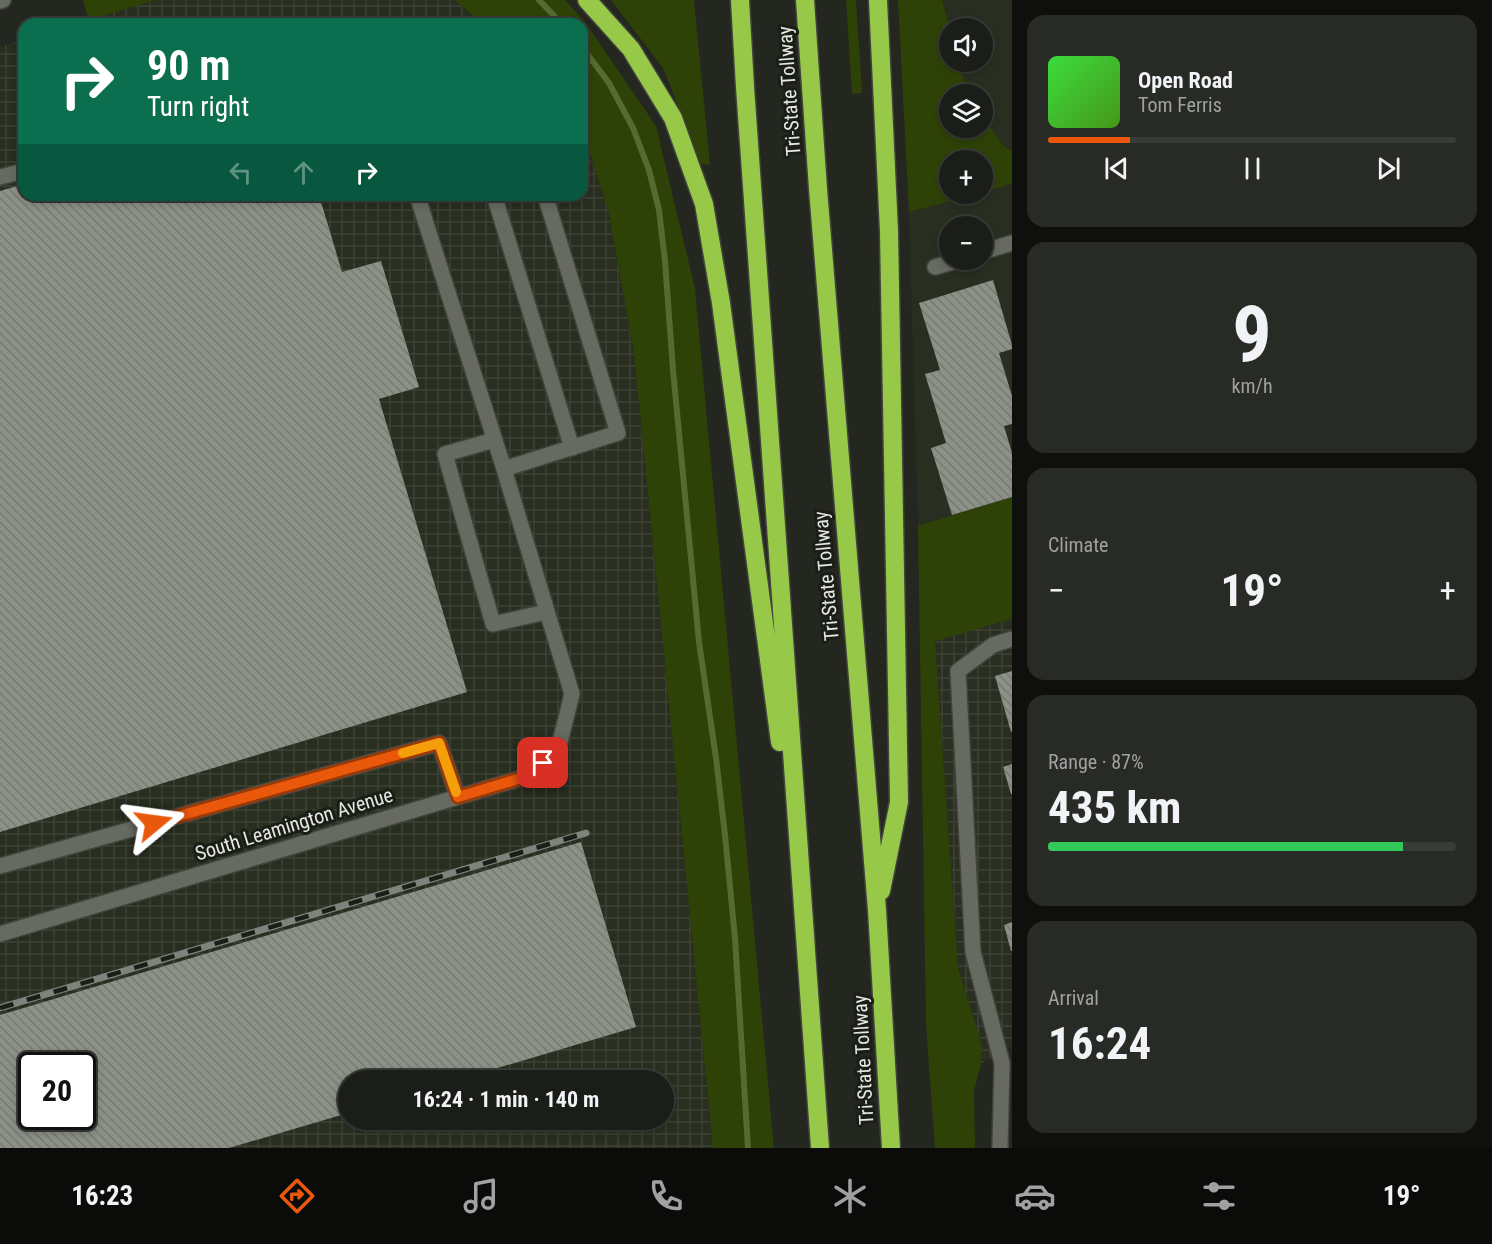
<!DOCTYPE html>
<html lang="en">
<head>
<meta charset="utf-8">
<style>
  body { margin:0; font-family:"Roboto Condensed",sans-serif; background:#282a25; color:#f1f3f6; height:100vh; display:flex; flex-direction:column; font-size:22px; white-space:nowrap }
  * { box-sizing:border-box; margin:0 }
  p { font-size:20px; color:#a0a2a2 }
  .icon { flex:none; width:33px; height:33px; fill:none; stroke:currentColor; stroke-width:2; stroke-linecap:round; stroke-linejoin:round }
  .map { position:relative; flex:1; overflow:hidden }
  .side { display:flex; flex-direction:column; gap:15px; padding:15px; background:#0f100d; width:480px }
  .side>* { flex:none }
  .guide { position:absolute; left:18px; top:18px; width:570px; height:183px; border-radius:18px; box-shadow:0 3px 9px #0003,0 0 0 2px #393b37; background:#0b6e4f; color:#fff; overflow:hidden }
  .fabs { position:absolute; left:939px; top:18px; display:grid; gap:12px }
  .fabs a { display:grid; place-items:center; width:54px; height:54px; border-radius:50%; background:#1b1d18; box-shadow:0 3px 9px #0003,0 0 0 2px #393b37; font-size:30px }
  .speed { position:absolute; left:18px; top:1052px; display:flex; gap:12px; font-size:30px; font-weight:700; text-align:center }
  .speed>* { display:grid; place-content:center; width:78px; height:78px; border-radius:50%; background:#1b1d18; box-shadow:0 3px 9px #0003,0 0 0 2px #393b37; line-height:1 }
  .speed .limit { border:3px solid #111; border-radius:9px; background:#fff; color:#111 }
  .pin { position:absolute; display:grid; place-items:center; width:51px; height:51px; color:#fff; margin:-26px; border-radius:12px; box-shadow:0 3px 9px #0006 }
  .me { position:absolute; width:66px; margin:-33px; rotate:74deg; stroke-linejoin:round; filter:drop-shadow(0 0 4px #0008) }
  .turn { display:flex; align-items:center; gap:21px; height:126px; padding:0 30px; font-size:27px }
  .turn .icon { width:78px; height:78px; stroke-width:2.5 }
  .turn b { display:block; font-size:42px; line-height:51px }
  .lanes { display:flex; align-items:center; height:57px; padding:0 30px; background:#0003; justify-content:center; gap:30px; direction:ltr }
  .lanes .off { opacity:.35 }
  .big { font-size:45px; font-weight:700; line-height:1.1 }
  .side .tile { flex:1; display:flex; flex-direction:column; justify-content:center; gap:9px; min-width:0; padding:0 21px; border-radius:18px; background:#282a25 }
  .side .dial { align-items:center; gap:0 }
  .dial b { font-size:78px; line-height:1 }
  .song { display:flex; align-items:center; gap:18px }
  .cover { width:72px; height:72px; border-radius:9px; background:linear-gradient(135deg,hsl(120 70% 55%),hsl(100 70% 35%)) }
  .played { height:6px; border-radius:3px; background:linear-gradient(90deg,#ea580c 20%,#393b37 20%) }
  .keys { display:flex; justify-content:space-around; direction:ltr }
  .heat { display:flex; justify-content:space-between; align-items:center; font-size:33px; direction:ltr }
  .charge { height:9px; border-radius:4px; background:linear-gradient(90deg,#34c759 87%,#393b37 0) }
  .trip { position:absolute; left:338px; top:1070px; width:336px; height:60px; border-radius:30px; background:#1b1d18; box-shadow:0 3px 9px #0003,0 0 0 2px #393b37; font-weight:700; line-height:60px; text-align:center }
  .dock { display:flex; height:96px; justify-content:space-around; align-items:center; background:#0b0c0a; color:#a0a2a2 }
  .dock .icon { width:42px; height:42px }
  .dock .current { color:#ea580c }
  .dock b { font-size:27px; color:#f1f3f6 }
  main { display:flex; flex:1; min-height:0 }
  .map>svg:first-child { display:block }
  .built { fill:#282e20; fill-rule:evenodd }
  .industrial { fill:url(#industrial-grid); fill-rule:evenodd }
  .grass { fill:#2e4207 }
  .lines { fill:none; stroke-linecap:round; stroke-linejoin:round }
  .stream { stroke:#546b33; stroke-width:6 }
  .building { fill:url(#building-back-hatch); fill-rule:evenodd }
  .minor-casing { stroke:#41443d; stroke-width:18 }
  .highway-casing { stroke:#41443d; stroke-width:21 }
  .minor { stroke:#666a61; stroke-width:15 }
  .highway { stroke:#98c848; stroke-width:18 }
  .rail-casing { stroke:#80837d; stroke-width:7 }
  .rail { stroke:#1a1e16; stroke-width:4.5; stroke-dasharray:14; stroke-linecap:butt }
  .route-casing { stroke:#983908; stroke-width:15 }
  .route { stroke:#ea580c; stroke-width:10 }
  .slow { stroke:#f59e0b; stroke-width:10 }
  .labels { text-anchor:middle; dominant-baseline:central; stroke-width:6; stroke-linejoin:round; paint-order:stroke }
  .street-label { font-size:20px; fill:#e5e7e2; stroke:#1a1e16 }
</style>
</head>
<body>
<main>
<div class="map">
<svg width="1012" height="1148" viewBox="0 0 1012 1148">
  <defs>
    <pattern id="industrial-grid" width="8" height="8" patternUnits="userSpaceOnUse" patternTransform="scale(1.5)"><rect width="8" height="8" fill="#282e20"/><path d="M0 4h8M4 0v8" fill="none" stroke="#3d4235"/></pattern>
    <pattern id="building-back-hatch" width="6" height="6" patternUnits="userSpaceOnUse" patternTransform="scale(1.5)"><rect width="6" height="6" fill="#8c9187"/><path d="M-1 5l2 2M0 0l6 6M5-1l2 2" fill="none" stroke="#777a73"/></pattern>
  </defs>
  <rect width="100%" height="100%" fill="#242720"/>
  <path class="built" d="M942,0h70v151l-9,-5 -20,-31 -1,-21h-10l-6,-10 -7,-22h23v-34h-32z
    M1012,184v313l-94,29 -9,-314zM950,226h32v34h-32z"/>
  <path class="industrial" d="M156,0h299l28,24h-407z
    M24,39v156h558v-66l26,80 26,144 79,795h-713v-1101zM32,1065h50v51h-50zM348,1080h315v39h-315z
    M1012,619v428l-13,4 -18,13 1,-18 -24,-78 -23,-328z"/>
  <path class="grass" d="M83,0h73l-67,20z
    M455,0h110l20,22 71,104 39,163 79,859h-61l-79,-795 -26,-144 -26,-80v-105h-99z
    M611,0h83l16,165 -9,-1 -38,-96z
    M846,0h10l6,93 -10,1z
    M898,0h44l8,28v34h9l7,22 6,10h-22v34h32l1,-13 20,31 9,5v33l-29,8 -1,-32h-32v34h27l-68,18z
    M1012,497v122l-77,22 23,327 24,78 -1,18 -7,27 1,57h-40l-9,-125 -8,-497z"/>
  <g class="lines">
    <path class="stream" d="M539,0l23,24
      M582,47l27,36 24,45 16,42 10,40 6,51 8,109 26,272 17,116 9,77 10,103 13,210"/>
  </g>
  <path class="building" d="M24,184v11h295l23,77 39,-11 38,126 -40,12 88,293 -467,140v-641z
    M993,280l19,65v4l-13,4 13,43v28l-8,2 8,27v44l-60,18 -21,-67 15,-5 -21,-69 15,-4 -21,-67z
    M1012,671v61h-1l-16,-56z
    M1012,764v30h-1l-8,-27z
    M581,842l55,185 -179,53h-109v33l-119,35h-229v-133zM32,1065h50v51h-50z
    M1012,922v29h-1l-7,-26z"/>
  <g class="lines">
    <defs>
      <path id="minor" d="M0,1l3,-1
        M0,177l24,-6
        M494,195l78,253
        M982,252l30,-9
        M935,267l24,-7
        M494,440l-49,14 48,170 53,-12
        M504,469l114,-36 -73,-238
        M0,866l439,-123 19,54
        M0,934l528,-158 30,-26 14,-56 -68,-225 -87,-274
        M1000,1148l2,-85 -29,-111 -15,-281 35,-26 19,-6"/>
      <path id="highway" d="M587,0l44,49 42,69 31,86 17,99 59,439
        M740,0l5,87 75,1061
        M805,0l13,189 59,721 14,238
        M878,0l11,231 10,571 -18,89"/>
    </defs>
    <use href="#minor" class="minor-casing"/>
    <use href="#highway" class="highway-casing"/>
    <use href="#minor" class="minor"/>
    <use href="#highway" class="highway"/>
    <defs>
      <path id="rail" d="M0,1008l586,-175"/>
    </defs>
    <use href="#rail" class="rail-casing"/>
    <use href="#rail" class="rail"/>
  </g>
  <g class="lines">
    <defs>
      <path id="route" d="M154,823l285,-80 19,54 70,-21 15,-13"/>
    </defs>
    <use href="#route" class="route-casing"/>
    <use href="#route" class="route"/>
    <path class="slow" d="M403,753l36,-10 17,49"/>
  </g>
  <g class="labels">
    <g class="street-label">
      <text transform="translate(789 91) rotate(-94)">Tri-State Tollway</text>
      <text transform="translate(826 576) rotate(-95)">Tri-State Tollway</text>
      <text transform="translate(294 824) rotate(-17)">South Leamington Avenue</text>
      <text transform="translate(863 1060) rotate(-93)">Tri-State Tollway</text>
    </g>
  </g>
</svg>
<div class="fabs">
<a><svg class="icon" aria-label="sound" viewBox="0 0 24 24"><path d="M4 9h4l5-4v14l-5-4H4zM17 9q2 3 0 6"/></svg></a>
<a><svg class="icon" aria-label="layers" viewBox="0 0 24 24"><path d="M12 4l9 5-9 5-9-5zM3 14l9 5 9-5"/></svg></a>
<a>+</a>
<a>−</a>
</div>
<div class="speed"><div class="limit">20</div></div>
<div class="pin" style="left:543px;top:763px;background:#d93025"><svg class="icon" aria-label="arrive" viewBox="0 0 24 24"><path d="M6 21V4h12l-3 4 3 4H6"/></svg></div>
<svg class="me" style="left:154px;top:823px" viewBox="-20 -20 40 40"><path d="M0-17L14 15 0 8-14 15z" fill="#ea580c" stroke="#fff" stroke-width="4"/></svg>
<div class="trip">16:24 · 1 min · 140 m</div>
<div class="guide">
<div class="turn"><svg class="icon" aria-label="right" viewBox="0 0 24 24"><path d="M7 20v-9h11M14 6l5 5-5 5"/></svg><div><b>90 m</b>Turn right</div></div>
<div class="lanes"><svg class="icon off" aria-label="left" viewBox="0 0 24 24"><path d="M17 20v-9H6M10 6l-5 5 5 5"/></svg><svg class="icon off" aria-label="ahead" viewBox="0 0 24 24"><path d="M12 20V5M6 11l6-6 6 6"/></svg><svg class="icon" aria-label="right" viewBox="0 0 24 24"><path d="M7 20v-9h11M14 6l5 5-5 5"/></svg></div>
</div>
</div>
<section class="side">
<div class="tile">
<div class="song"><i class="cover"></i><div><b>Open Road</b><p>Tom Ferris</p></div></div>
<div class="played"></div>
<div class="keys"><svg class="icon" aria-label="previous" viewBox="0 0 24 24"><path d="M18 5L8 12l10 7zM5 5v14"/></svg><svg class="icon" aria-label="pause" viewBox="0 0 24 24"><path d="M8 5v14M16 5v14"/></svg><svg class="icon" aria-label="next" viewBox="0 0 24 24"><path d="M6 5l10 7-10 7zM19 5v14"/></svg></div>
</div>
<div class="tile dial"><b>9</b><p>km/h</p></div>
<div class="tile"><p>Climate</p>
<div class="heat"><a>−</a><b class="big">19°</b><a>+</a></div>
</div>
<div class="tile"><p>Range · 87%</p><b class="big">435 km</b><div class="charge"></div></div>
<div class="tile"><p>Arrival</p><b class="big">16:24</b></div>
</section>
</main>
<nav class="dock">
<b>16:23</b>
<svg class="icon current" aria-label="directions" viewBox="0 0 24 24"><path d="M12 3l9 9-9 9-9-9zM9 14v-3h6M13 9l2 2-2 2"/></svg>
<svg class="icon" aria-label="music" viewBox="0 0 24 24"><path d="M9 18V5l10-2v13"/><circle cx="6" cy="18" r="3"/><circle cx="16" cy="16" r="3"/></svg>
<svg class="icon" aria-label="phone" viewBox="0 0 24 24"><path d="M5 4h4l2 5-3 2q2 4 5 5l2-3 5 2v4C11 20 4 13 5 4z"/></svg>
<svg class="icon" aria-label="climate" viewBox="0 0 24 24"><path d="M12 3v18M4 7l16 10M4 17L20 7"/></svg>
<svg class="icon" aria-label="car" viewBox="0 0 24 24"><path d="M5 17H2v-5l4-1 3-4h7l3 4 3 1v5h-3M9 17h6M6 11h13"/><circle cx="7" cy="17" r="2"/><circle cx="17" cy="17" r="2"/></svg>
<svg class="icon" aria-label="filters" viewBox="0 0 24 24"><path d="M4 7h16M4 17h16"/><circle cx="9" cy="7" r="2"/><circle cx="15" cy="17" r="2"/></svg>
<b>19°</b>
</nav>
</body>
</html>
